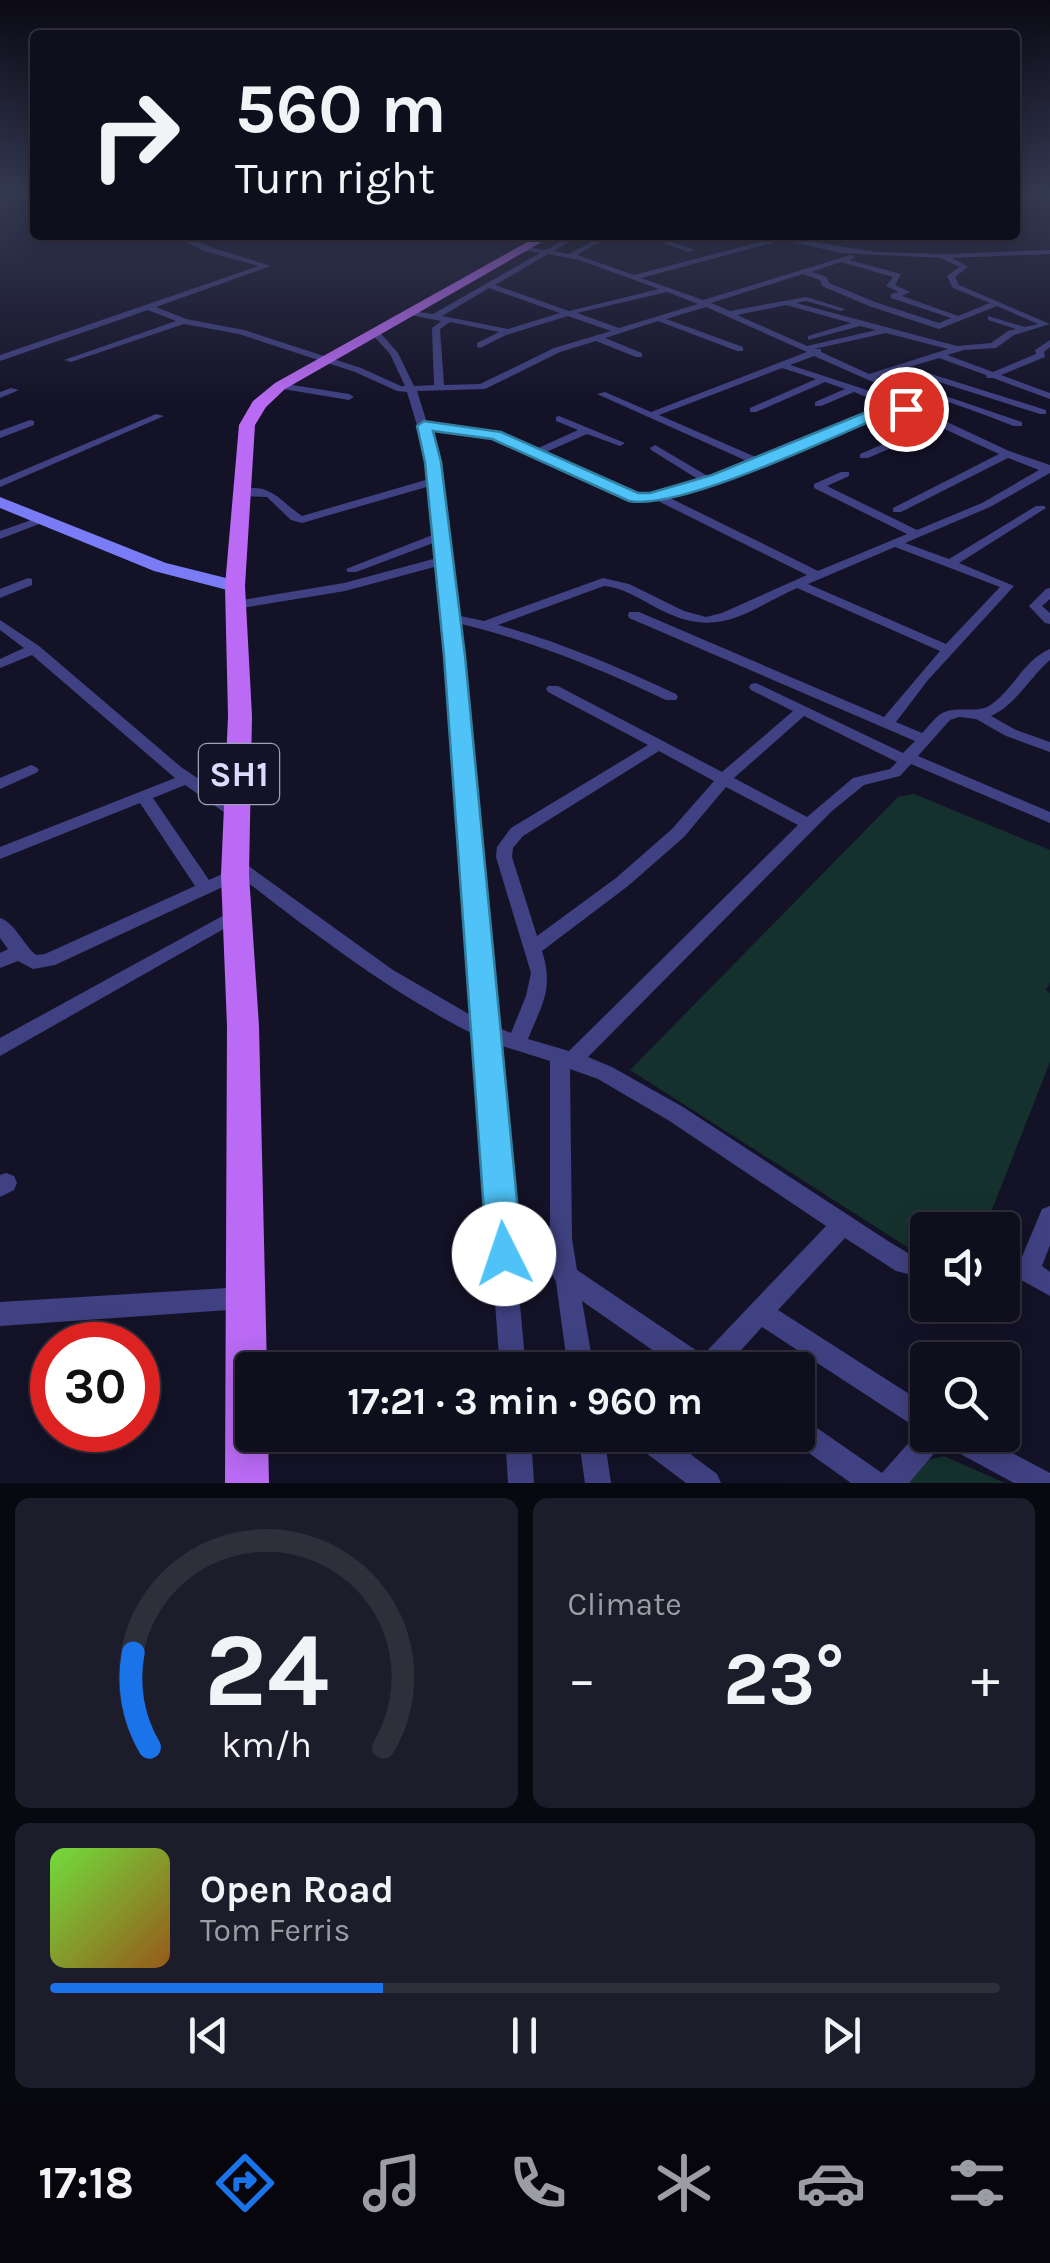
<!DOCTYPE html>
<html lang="en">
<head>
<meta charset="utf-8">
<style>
  body { margin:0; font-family:Karla,sans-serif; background:#1d1c2a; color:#f1f3f6; height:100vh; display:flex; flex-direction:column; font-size:38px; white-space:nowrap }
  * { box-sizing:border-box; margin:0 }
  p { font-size:32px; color:#9b9ca4 }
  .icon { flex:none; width:55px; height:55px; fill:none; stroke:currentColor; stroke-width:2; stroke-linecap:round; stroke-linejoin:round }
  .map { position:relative; height:1483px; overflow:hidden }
  .panel { display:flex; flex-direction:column; gap:15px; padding:15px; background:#080810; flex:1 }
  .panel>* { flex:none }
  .banner { position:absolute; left:30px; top:30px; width:990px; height:210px; border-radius:10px; box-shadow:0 5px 25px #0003,0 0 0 2px #2f2e3b; background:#0f0e1d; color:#f1f3f6; overflow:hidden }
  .tools { position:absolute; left:910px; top:1212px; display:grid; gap:20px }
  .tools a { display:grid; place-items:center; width:110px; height:110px; border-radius:10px; background:#0f0e1d; box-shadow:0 5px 25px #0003,0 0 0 2px #2f2e3b; font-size:50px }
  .speed { position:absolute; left:30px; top:1322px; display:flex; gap:20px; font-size:50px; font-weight:700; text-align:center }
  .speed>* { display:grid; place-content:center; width:130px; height:130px; border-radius:50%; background:#0f0e1d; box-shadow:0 5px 25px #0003,0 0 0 2px #2f2e3b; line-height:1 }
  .speed .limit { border:15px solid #d22; background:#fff; color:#111 }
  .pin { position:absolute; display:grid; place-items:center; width:85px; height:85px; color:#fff; margin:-42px; border:5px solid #fff; border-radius:50%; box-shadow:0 2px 10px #0007 }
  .me { position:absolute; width:110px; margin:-55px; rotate:356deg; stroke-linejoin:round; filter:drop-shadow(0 0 8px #0008) }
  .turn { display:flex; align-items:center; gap:35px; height:210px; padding:0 40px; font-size:45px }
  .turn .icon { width:130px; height:130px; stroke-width:2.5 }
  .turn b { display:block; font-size:70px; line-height:85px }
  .big { font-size:75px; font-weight:700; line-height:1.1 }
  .panel .widget { flex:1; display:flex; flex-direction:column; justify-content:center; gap:15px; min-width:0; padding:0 35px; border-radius:15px; background:#1d1c2a }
  .panel .dial { align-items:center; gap:0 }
  .dial svg { height:260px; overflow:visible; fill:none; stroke:#2f2e3b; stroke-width:7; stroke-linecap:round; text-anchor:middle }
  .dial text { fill:#f1f3f6; stroke:none }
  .song { display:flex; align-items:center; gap:30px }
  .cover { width:120px; height:120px; border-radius:15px; background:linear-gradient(135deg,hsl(100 70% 55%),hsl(30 70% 35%)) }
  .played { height:10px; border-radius:5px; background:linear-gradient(90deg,#1a73e8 35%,#2f2e3b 35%) }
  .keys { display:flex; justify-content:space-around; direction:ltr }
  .heat { display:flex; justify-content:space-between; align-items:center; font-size:55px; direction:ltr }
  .panel .tiles { flex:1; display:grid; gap:15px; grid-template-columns:1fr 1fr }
  .widget:last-child { grid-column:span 2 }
  .trip { position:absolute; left:235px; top:1352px; width:580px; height:100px; border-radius:10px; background:#0f0e1d; box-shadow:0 5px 25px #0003,0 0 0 2px #2f2e3b; font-weight:700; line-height:100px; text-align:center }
  .tab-bar { display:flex; height:160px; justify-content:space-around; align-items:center; background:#06060c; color:#9b9ca4 }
  .tab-bar .icon { width:70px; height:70px }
  .tab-bar .active { color:#1a73e8 }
  .tab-bar b { font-size:45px; color:#f1f3f6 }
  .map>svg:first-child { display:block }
  .green { fill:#15312e }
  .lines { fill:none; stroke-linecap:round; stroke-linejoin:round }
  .street { fill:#404182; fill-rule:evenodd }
  .secondary { fill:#797cf5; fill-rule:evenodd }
  .primary { fill:#ba6af4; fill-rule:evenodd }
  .route { fill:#4fc3f7; stroke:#337fa1; stroke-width:2.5 }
  .labels { text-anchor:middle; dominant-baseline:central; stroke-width:10; stroke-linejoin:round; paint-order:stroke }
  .shield { fill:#141227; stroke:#a19fbc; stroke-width:2.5 }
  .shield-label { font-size:35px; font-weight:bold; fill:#dddbfc }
</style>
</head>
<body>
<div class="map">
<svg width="1050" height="1483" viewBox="0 0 1050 1483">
  <rect width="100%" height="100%" fill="#141227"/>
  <path class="green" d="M914,794l136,56v133l-4,7 4,3v69l-66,168 -18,-7 -8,7h-30l-2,29 -296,-189 268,-273z
    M944,1456l61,27h-99l16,-22z"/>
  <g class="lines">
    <path class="street" d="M174,235h9l27,12 61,19 -115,41 30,12 58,11 117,38 40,18h4l-15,-32 -19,-21v-4h6l21,24 16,33 20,-1 -2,-57 9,-7 -36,-7v-4l28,4 107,-61 -20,-3v-4l26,4 26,-15h8l-26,16 15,3 23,-12 25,-7h11l-32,9 -19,11 57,20 141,-37 -5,-3 106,17 69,2 105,-4v4l-98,4 16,9 -13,10 4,8 91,39 -36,11 -18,13 -32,2 -17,5 46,17 43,-18 -1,-4 15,-10v7l-6,5 1,5 -44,18 49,18v6l-57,-21h-6l-1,-3 -47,-17 -30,9 137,43v4h-6l-139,-44 -24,7 12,6 36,6 97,33v4h-8c-28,-10 -111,-46 -135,-33v2l66,26 64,30 41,14v8l-60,34 -85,36 44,16 87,-53h8l2,2 -87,55 55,23 -86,94 -32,42 26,11c5,-5 11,-13 17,-18 16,-12 37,1 53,-11 22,-16 32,-44 58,-55v11c-20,17 -35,46 -59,56l25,14 34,12v10l-44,-16 -30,-17 -17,-2 -9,3 -32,36 132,56v11l-139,-59 -11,12 -36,9 -32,26 -244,246 24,10 71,40 205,134 20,12 20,4v22l-32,-8 -51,-33 -67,72 150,96v29h50l72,38v10h-36l-72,-39 -33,39h-58l-62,-44 -2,-4h11v-18l9,4 75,52 38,-43 -158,-103 -39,43h-42l-99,-69 12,69h-26l-12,-88 -4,-8 2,-4 -4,-31v-178l-54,-17 30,326h-26l-25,-335c-84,-42 -158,-99 -233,-157l-187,87 -22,4 -15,-8 -18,7v-15l8,-4 -8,-11v-20c15,5 23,26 36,37l9,-1 150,-68 -55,-83 -140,56v-12l175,-69 -143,-123 -32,13v-9l24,-11 -24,-18v-10l39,26 142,121 62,42 2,4 -2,4h-12l-46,-32 -32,13 56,82 22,-10 -2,-4 2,-4h12l150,108 81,47 -36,-451 -93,25 -109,18 -6,-4 6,-4 108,-18 93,-25 -1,-16 -80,30h-8l-2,-3 89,-35 -5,-48 -128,37 -11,-3 -24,-23 -27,-1 -6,-3c34,-15 45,8 68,23l127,-37 -1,-17 -21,-70 -10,-1 -42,-19 -116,-38 -55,-10 -113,38 -7,-2 112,-39 -28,-11 -148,51v-6l259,-89 -55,-15zM783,240l58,13 100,5 18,9 -12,9 6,12 37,15 -32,13 -56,-20 8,-4 -15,-7 6,-11 -52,-14 6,-3 -4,-2 -148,45 -62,-22zM548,254l31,6 80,29 -90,22 -74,-26zM841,262l52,15 -7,9 13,6 -8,2v4l60,20 -12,5 -64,-21 -46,-19 -2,-6 -16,-5zM803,274l17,6 2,6 47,20 70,23 58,-23 41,18 -13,3 -37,-11v4l28,9 -8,2 -17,12 -34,3 -161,-43 10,-2 35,10 4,-2 -39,-12 -76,14 -19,-8zM489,288l71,25 -52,16 -66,-13zM667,292l31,12 -79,24 -42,-15zM786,305l65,18 -43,13v4l52,-14 16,4 -69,16 -70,-31zM706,307l101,45 -156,60 -46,-20 -8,2 152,68 -35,15 -3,1 -56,-33 -5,3 1,2 50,31 -38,11 -27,2 -92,-41 43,-19 33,12 5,-3 -66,-27 -3,1v4l22,9 -42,19 -40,-17 -69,-9 -10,-32 68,-2 75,-37 36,-11 40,16h6v-4l-37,-15 53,-17 79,30h6v-4l-77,-28zM568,316l43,15 -57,17 -74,36 -36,1 -4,-56 10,-7 49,10 -22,11v4l3,1 26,-13zM886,333l62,16 -79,25 -48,-22v-3h-7zM814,356l66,29 -10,6 -80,-26zM782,368l34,11 -66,29v4h6l69,-30 20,7 -30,13v4h6l33,-14 32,13 -128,53 -99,-43zM895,408l37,15 -72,31v4h8l72,-31 59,27 -106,54v4h8l107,-54 31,12 -57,33 -65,27 -90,-44 22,-10v-4h-8l-27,12v4l93,46 -89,37 -150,-74 54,-16zM429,429l65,9 137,61h23l153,76 -85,38 -16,4 -22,-6 -55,-27 -26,-6 -119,43 -28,-6 -18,-153zM895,547l105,40 -54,57 -138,-60zM604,586c22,2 40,16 59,25 57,28 83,0 134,-23l143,63 -56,66 -245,-105h-10l-1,3 1,3 286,123 -12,12 -147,-70 -5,1 -2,3 2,3 42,21 -71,61 -164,-86h-10l-2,3 2,3 100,53 -137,83 -14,19 -1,10 35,116 -5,23 -15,37 -17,-7 -37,-403c73,17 141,45 209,77h10l2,-3 -2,-3c-58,-27 -116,-52 -178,-69zM804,716l93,46 -7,7 -37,9 -46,39 -73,-39zM659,751l55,30 -42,48 -56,49 -79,58 -25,-79 1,-9 10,-12zM726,787l72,38 -229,226 -41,-12c14,-35 26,-50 14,-88l86,-65 56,-49zM570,1069l28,10 70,41 158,106 -123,129 -126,-85 -5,-31z
      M642,235h10l43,15 -7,2z
      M280,383l69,11 5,3 -5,3 -72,-12 -2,-2z
      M11,388l8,2 -19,8v-6z
      M156,414l8,2 -164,71v-7z
      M30,420l4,1v4l-34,13v-7z
      M43,516l6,3 -2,2 -47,18v-8z
      M28,578l4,1v6l-32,13v-9z
      M1050,588v11l-8,7 8,7v11l-5,-1 -16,-17 17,-17z
      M31,765l5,2 3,3 -3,3 -36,16v-11z
      M237,908l6,2 3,4 -3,4 -243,138v-18z
      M6,1173l8,3 3,7 -3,7 -14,7v-22z
      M1050,1206v39l-8,21 8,6v24l-27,-15 -21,-4v-22l19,4 21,-50z
      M243,1287l8,3 4,8 -4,8 -8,3 -243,17v-24z
      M505,1435h26l3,48h-26z
      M578,1435h26l7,48h-26z
      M630,1435h35l52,39 4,9h-35l-52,-39z"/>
    <path class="secondary" d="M0,497l166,66 76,19 2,4 -9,6 -81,-21 -154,-63z"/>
    <path class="primary" d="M540,235h14l-269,154 -19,18 -11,18 -10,161 7,130 -3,159 10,151 8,344h-15v65h16l1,48h-44l2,-457 -6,-151 7,-159 -3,-130 14,-161 14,-24 22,-18z"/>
  </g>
  <linearGradient id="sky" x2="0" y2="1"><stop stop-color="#0b0a15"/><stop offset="0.48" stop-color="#343952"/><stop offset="1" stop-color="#343952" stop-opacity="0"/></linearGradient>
  <rect width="1050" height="402" fill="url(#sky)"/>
  <path class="route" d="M896,400l17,9 -7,4 -10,-3c-55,23 -215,101 -267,91l-137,-62 -59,-8 8,31 24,194 57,598 -5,12 -13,5 -12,-5 -5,-12 -43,-598 -19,-194 -8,-36 7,-5 77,11 137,61h12l62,-18z"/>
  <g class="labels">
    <rect class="shield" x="199" y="744" width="80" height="60" rx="8"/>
    <g class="shield-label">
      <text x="239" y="774">SH1</text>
    </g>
  </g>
</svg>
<div class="tools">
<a><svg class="icon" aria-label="sound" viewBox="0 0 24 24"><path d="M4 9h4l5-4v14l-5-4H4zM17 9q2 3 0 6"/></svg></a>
<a><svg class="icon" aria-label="search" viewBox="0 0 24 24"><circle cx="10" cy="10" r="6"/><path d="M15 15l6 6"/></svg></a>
</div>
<div class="speed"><div class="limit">30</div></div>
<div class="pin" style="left:906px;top:409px;background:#d93025"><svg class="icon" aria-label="arrive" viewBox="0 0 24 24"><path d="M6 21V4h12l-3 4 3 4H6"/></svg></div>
<svg class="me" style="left:504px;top:1254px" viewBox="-20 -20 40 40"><circle r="19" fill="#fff"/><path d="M0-13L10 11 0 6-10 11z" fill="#4fc3f7"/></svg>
<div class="trip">17:21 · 3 min · 960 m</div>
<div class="banner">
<div class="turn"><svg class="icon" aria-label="right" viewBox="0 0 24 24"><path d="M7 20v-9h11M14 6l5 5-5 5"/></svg><div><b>560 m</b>Turn right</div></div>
</div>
</div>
<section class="panel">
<div class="tiles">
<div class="widget dial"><svg viewBox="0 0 100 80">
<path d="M14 69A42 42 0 1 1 86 69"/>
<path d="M14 69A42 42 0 0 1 9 40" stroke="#1a73e8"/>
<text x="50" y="56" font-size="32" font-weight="700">24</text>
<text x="50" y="72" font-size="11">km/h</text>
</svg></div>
<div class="widget"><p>Climate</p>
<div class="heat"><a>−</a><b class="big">23°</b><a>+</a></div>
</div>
<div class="widget">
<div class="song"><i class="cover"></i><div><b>Open Road</b><p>Tom Ferris</p></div></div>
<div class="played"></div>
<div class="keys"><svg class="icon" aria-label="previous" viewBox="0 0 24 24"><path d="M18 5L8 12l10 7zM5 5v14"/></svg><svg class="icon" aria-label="pause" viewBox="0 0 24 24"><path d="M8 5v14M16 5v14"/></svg><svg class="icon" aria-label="next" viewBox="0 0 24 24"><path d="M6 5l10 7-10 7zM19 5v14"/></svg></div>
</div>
</div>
</section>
<nav class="tab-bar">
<b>17:18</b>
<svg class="icon active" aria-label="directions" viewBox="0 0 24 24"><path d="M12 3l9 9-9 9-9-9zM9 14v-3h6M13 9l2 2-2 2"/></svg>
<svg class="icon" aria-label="music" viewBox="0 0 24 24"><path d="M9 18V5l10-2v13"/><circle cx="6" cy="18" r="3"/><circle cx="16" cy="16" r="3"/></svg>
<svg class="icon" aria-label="phone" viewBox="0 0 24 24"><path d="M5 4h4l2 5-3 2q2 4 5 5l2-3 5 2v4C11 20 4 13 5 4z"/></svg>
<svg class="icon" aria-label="climate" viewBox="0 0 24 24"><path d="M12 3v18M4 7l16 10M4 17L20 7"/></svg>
<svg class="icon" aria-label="car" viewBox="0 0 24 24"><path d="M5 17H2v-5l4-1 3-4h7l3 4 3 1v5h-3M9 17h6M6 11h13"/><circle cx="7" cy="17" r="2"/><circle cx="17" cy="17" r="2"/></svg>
<svg class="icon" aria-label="filters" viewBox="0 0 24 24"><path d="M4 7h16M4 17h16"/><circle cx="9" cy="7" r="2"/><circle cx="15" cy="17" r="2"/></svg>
</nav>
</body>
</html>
